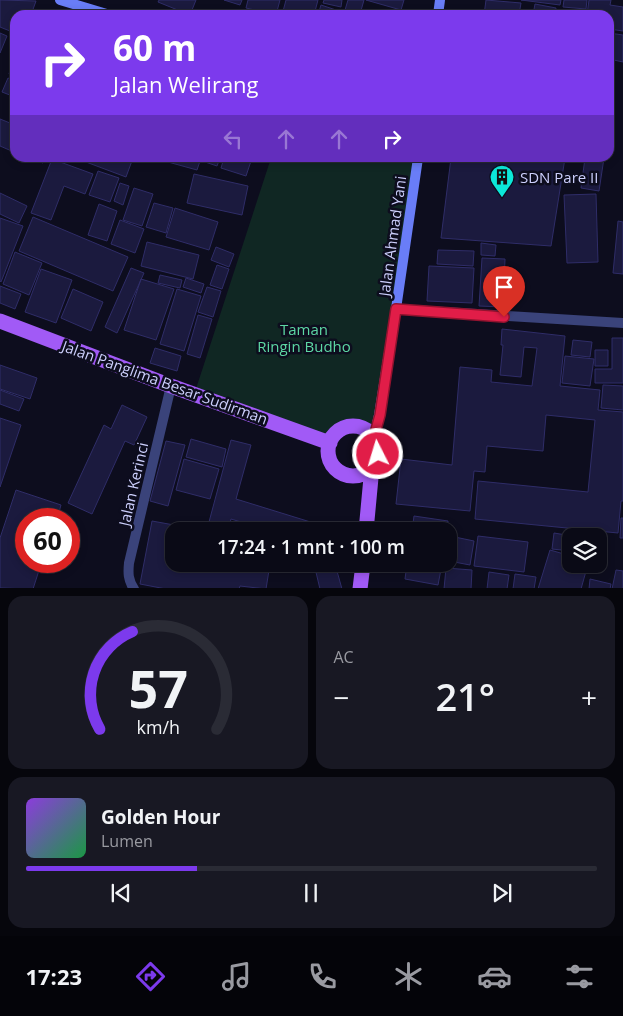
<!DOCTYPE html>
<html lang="id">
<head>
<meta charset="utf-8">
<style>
  body { margin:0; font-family:"Open Sans",sans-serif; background:#181823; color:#f1f3f6; height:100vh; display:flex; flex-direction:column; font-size:19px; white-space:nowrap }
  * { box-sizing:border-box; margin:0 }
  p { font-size:16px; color:#999aa1 }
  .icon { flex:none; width:28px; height:28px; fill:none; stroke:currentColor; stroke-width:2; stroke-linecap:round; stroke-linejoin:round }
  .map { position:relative; height:588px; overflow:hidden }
  .drawer { display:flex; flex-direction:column; gap:8px; padding:8px; background:#06060c; flex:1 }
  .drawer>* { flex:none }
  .hud { position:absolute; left:10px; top:10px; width:604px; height:152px; border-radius:15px; box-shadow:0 2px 8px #0003,0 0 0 1px #2a2b35; background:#7c3aed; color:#fff; overflow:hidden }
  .buttons { position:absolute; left:562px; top:528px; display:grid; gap:10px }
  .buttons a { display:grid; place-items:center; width:45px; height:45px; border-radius:10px; background:#0a0a16; box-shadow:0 2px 8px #0003,0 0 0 1px #2a2b35; font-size:25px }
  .speed { position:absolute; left:15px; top:508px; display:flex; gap:10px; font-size:25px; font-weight:700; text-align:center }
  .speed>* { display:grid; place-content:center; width:65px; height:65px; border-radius:50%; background:#0a0a16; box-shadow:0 2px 8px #0003,0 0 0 1px #2a2b35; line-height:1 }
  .speed .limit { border:8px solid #d22; background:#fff; color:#111 }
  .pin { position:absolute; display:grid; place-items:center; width:42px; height:42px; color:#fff; margin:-51px -21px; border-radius:50% 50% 50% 0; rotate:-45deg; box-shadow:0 0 5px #0007 }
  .pin .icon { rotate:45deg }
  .me { position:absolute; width:55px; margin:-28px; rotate:355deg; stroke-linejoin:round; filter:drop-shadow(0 0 4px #0008) }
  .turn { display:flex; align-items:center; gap:18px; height:105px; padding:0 20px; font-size:22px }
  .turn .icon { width:65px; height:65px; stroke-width:2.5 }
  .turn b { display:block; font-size:35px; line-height:42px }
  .lanes { display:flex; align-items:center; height:48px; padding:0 20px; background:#0003; justify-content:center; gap:25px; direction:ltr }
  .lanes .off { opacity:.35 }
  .big { font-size:38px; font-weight:600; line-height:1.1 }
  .drawer .widget { flex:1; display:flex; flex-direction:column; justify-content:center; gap:8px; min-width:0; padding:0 18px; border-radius:15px; background:#181823 }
  .drawer .dial { align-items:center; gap:0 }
  .dial svg { height:130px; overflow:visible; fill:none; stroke:#2a2b35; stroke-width:7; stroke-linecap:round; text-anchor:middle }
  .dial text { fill:#f1f3f6; stroke:none }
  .song { display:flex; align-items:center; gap:15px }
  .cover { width:60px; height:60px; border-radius:8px; background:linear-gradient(135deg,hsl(270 70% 55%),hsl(140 70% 35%)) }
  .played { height:5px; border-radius:2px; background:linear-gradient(90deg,#7c3aed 30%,#2a2b35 30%) }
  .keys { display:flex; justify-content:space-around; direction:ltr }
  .heat { display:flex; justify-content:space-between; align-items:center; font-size:28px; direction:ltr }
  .drawer .tiles { flex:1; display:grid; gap:8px; grid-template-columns:1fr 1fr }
  .widget:last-child { grid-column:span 2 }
  .trip { position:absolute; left:165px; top:522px; width:292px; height:50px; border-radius:15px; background:#0a0a16; box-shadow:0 2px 8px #0003,0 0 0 1px #2a2b35; font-weight:600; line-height:50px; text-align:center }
  .dock { display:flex; height:80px; justify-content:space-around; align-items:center; background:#040409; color:#999aa1 }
  .dock .icon { width:35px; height:35px }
  .dock .on { color:#7c3aed }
  .dock b { font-size:22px; color:#f1f3f6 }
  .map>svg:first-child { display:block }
  .green { fill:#102723 }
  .building { fill:#1b1a3e; stroke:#2f2d68 }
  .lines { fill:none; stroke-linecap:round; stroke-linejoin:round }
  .street { stroke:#3a437a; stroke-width:10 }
  .secondary { stroke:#697df7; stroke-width:10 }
  .primary { stroke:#a15af6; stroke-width:15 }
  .route-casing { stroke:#92132f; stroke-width:12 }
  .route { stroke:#e11d48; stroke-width:9 }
  .labels { text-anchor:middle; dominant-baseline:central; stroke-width:5; stroke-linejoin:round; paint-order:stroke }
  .poi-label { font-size:15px; fill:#cccffc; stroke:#0d0d1e; text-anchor:start }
  .street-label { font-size:15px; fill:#cccffc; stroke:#0d0d1e }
  .park-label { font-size:15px; fill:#5dd7a4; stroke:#0d0d1e }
</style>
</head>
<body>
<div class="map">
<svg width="623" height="589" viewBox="0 0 623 589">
  <rect width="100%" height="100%" fill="#0d0d1e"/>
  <path class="green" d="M271,158h147l-44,279c-14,-16 -34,-14 -44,6l-136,-48z"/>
  <path class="building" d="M0,0l36,1 -5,14h-16v18l-15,-6z
    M159,0h37l-6,15 -32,-13z
    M224,0h18l-2,5z
    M248,0h32l-4,15 -30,-7z
    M286,0h32l-4,15h-32z
    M324,0h18l-1,7 -18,-4z
    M348,0h16l-4,14 -15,-4z
    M366,0h38l-3,10z
    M486,0l35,3 -2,12h-35z
    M521,0h40l-1,5z
    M564,0h23l-1,9 -23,-2z
    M589,0h22l-1,5 13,2v24l-14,-2v-14h-22z
    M535,4l21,4 -1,7h-22z
    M321,5l15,5 -2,5h-16z
    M338,10l17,5h-18z
    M0,33l7,3 -7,17z
    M609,33l14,2v27l-14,-3z
    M15,53v23l-6,-2z
    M8,78l7,3v16l-13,-5z
    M0,119l15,6 -1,27 -14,-6z
    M28,158h17l-2,5z
    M79,158h54l-7,19 -48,-18z
    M169,158h32l-4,12 -29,-8z
    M204,158h16l-3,8 -15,-5z
    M224,158h28l-6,18 -25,-8z
    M451,158h114l-14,88 -110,-8z
    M585,158h19l-5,33 -18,-3z
    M52,159l41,15 -8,20 -21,-8 -13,34 -20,-7z
    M98,171l21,7 -9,24 -21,-7z
    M194,174l54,12 -6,29 -55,-12z
    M120,183l9,3 -6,19 -9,-4z
    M134,188l19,6 -11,32 -19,-6z
    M0,193l27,13 -8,17 -19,-9z
    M596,194l2,68 -31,1 -3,-68z
    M154,203l19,5 -7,25 -20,-6z
    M99,204l18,7 -10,30 -19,-6z
    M175,208l43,14 -9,28 -43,-13z
    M33,217l95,40 -15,34 -94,-40z
    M0,218l23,8 -22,56 -1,-1z
    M120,220l24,9 -9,24 -24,-9z
    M618,221l5,1v52l-10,-1z
    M147,242l52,13 -6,24 -52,-13z
    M481,243l15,2 -1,11 -14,-1z
    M216,247l18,7 -5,13 -18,-7z
    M438,250l36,1 -1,15 -36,-2z
    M15,252l27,11 -13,32 -26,-11z
    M482,258l23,1 -2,48 -24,-1z
    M217,265l12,4 -7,20 -12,-4z
    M429,266l45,2 -2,35 -45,-2z
    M131,268l13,5 -27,60 -12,-6z
    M41,269l31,11 -16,43 -31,-11z
    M160,275l22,5 -2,8 -22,-5z
    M186,278l18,6 -3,9 -18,-6z
    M141,279l33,10 -18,51 -32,-10z
    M0,286l21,8 -6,15 -15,-6z
    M207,287l14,4 -8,26 -15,-5z
    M73,289l30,13 -12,29 -30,-13z
    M177,289l24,7 -17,55 -24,-7z
    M198,315l14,4 -12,39 -13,-4z
    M502,329l63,7 -5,50 40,4 -2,20 25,2v89h-2l-3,32 -143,-14 3,-38 110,11 7,-72 -49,-5 -3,36 -56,-5 -2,26 -11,-1 -4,40 -74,-7 5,-45 51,6 8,-98 32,3 -1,12 41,4 5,-38 -13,-1 -3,30 -21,-2 3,-30h-2z
    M612,338h11v45h-28v-14h17z
    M573,340l19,2 -2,15 -19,-2z
    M155,348l26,8 -4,15 -27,-8z
    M595,350h13v16h-13z
    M565,356l29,3 -4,27 -28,-3z
    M0,365l37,13 -7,21 -30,-10z
    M603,385l20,1v24l-22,-2z
    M0,390l24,9 -5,12 -19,-7z
    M122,405l25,12 -13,28 -9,-4 -33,73 -24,-11 36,-78 7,4z
    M0,418l21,7 -21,62z
    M191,439l35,10 -4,18 -36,-10z
    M231,440l20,5 -15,54 81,25 -2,7 7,-7 8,7h-59l-40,-12 -2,8 -20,-5z
    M166,441l19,4 -17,61 -18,-5z
    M184,459l35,10 -9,30 -34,-9z
    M16,490l45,15 -4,14h-31v42h16l-9,28 -33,-1v-50z
    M414,516l34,5 -1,10h-35z
    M621,518h2v20h-3z
    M152,521l55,10h-33v33h96l-4,25 -26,-3 -1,3h-73l-26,-5z
    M554,533l18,3 -1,15 -19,-2z
    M450,536l24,5 -4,24 -21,-4z
    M478,536l50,6 -4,30 -50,-6z
    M550,550l21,6v8h17l-7,25h-43z
    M314,564h21l7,25h-22z
    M407,564h35l-4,21 -33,-6z
    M446,568l26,2 -1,19h-27z
    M616,570l7,1v18h-11z
    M489,572l20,3 -2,14h-20z
    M515,574l21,3 -2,12h-21z
    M590,579l21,5 -1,5h-21z"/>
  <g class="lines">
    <path class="street" d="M396,309l227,14
      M134,589c-6,-9 -6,-16 -5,-26l42,-177"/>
    <path class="secondary" d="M60,0l50,15
      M438,15l2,-15
      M374,437l5,-22 17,-106 22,-151"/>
    <path class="primary" d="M0,321l171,65 159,57
      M328 451a25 25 0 1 1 50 0a25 25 0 1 1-50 0Z
      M366,531l6,-64
      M360,589l3,-25"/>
  </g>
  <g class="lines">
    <defs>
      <path id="route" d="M378,454v-9l-4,-8 6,-22 16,-106 108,8"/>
    </defs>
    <use href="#route" class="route-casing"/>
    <use href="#route" class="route"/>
  </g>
  <defs>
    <symbol id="building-pin" viewBox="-11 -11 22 30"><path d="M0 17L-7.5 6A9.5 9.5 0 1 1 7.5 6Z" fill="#0ce8d9" stroke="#0d0d1e"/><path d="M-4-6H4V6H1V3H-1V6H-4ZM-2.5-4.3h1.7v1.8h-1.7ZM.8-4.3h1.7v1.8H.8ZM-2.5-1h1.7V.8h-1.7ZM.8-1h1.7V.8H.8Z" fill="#111"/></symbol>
  </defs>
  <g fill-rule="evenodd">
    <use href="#building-pin" x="488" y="163" width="28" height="38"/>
  </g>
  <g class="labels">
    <g class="poi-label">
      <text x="520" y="177">SDN Pare II</text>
    </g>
    <g class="street-label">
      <text transform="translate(392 236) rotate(-82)">Jalan Ahmad Yani</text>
      <text transform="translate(165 382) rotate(20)">Jalan Panglima Besar Sudirman</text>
      <text transform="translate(133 484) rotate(-77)">Jalan Kerinci</text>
    </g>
    <g class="park-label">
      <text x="304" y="329">Taman<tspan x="304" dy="17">Ringin Budho</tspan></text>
    </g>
  </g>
</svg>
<div class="buttons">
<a><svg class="icon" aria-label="layers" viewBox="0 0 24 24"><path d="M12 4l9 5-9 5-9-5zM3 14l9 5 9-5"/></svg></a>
</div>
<div class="speed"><div class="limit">60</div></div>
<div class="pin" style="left:504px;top:317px;background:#d93025"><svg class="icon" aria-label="arrive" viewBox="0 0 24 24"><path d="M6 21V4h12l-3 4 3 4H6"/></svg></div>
<svg class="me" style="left:378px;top:454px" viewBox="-20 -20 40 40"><circle r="17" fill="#e11d48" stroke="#fff" stroke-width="3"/><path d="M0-11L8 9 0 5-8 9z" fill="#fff"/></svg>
<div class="trip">17:24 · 1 mnt · 100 m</div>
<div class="hud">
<div class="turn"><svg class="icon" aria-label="right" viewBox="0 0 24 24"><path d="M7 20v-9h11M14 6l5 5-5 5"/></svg><div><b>60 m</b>Jalan Welirang</div></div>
<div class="lanes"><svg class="icon off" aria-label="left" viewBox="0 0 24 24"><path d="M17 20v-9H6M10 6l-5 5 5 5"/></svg><svg class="icon off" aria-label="ahead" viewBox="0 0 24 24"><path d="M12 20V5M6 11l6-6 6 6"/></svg><svg class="icon off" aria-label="ahead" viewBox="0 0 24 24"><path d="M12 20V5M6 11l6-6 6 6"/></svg><svg class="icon" aria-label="right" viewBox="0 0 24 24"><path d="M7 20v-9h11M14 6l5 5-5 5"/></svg></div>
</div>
</div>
<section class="drawer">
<div class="tiles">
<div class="widget dial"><svg viewBox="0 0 100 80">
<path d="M14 69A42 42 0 1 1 86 69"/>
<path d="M14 69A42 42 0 0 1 34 9" stroke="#7c3aed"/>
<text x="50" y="56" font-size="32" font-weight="700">57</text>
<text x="50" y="72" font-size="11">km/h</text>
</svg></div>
<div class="widget"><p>AC</p>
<div class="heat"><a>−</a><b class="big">21°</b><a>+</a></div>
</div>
<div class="widget">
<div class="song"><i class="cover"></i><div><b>Golden Hour</b><p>Lumen</p></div></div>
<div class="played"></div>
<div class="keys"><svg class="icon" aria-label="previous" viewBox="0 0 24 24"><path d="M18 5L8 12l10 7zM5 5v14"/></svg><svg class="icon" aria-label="pause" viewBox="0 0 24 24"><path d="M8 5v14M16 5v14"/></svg><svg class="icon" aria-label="next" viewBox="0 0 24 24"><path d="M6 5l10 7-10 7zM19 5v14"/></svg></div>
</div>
</div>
</section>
<nav class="dock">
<b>17:23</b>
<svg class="icon on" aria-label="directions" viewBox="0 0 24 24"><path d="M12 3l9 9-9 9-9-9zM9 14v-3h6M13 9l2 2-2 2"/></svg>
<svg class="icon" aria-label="music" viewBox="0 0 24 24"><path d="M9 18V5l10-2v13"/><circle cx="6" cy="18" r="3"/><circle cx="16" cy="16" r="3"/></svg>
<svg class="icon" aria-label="phone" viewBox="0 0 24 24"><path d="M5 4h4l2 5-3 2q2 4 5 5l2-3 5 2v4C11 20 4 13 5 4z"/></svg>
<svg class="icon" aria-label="climate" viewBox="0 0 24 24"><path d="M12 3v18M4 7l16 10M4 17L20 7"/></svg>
<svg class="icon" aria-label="car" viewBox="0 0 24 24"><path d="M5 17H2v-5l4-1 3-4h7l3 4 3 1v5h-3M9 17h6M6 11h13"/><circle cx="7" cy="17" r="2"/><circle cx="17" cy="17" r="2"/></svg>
<svg class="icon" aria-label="filters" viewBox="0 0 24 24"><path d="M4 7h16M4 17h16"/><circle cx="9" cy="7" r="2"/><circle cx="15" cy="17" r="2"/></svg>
</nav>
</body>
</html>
